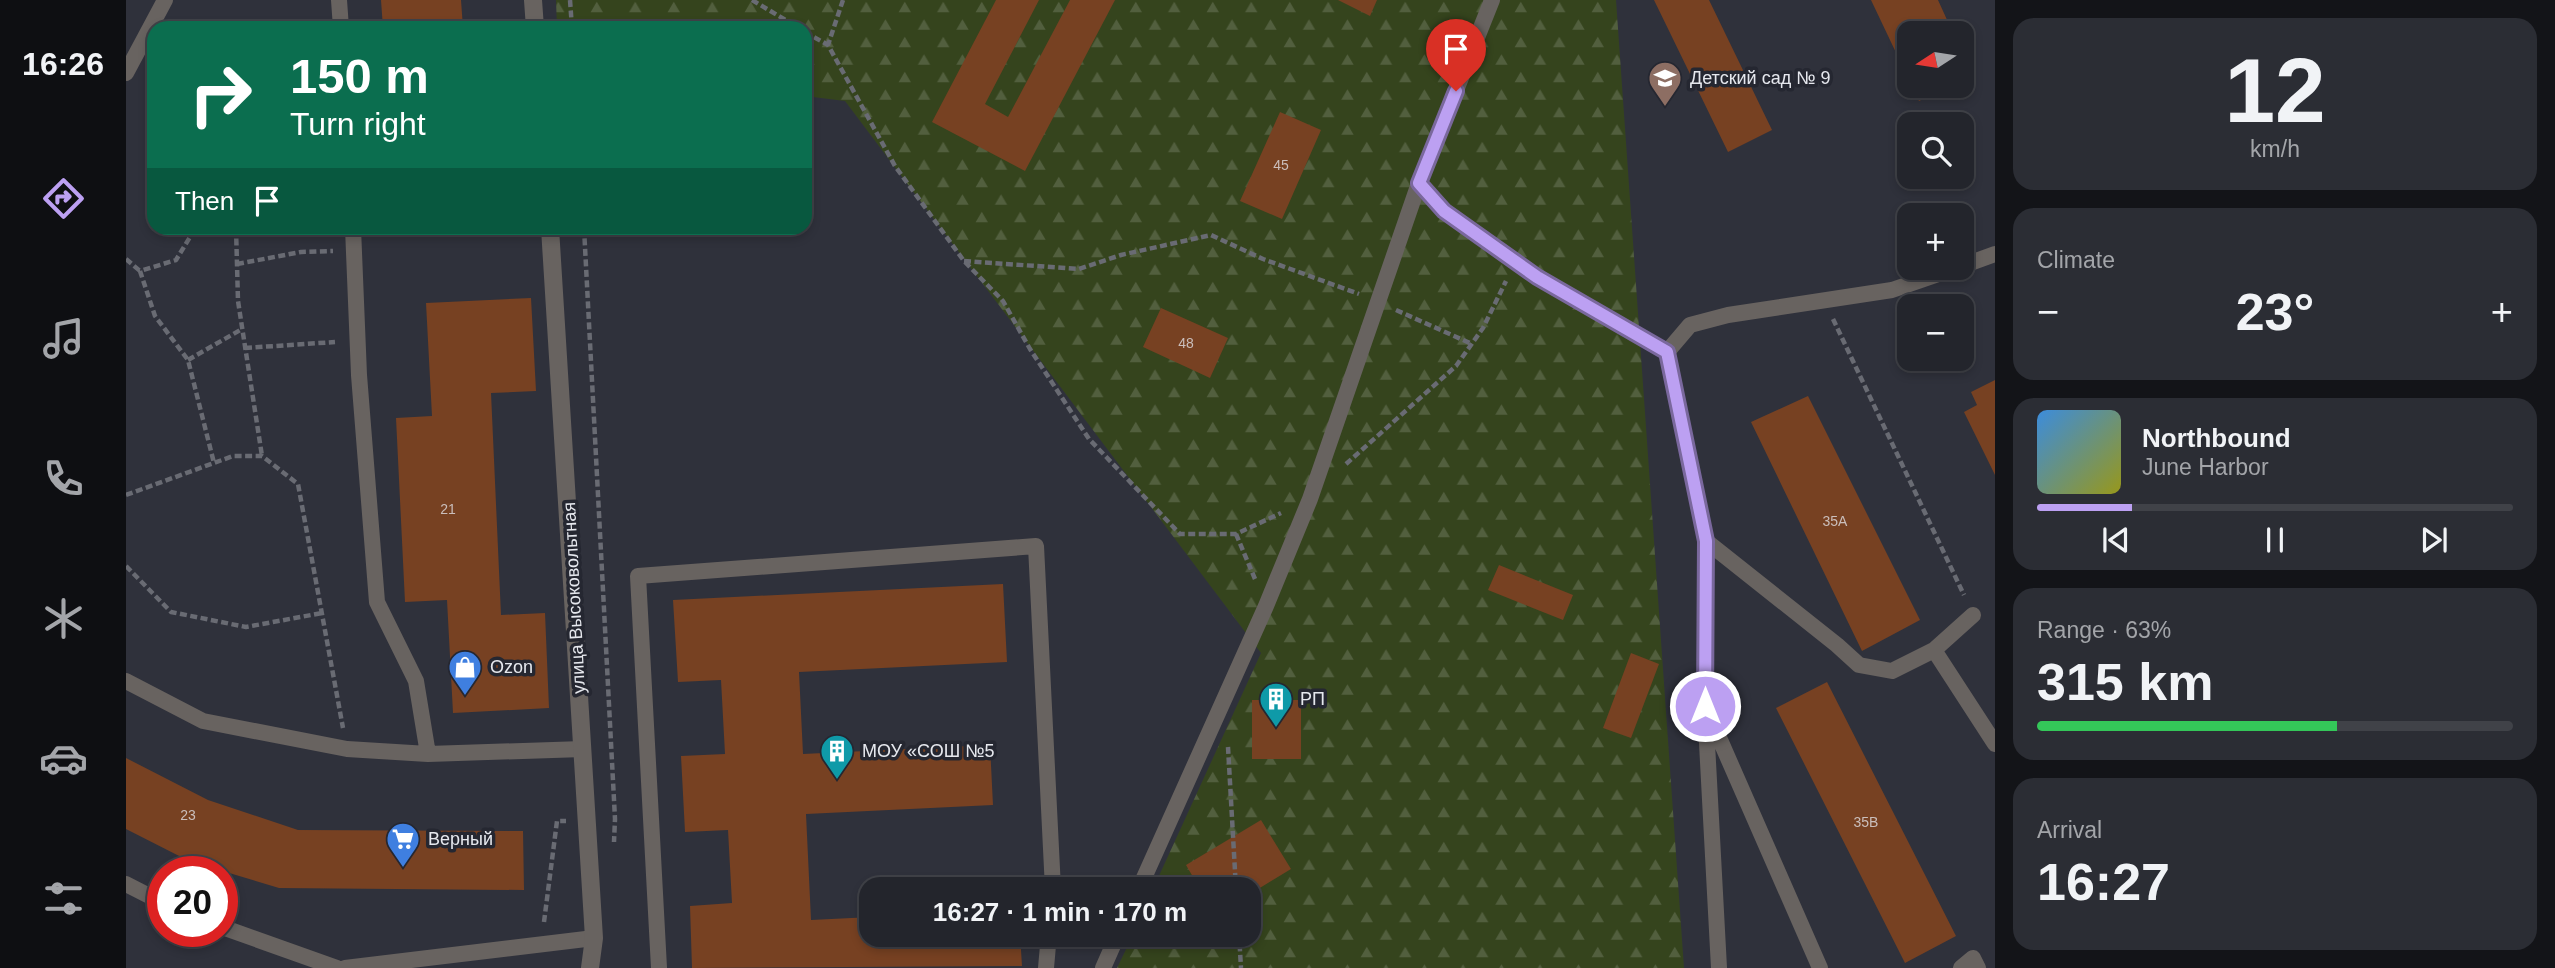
<!DOCTYPE html>
<html lang="en">
<head>
<meta charset="utf-8">
<style>
  body { margin:0; font-family:Helvetica,sans-serif; background:#2b2d34; color:#f1f3f6; height:100vh; display:flex; flex-direction:column; font-size:26px; white-space:nowrap }
  * { box-sizing:border-box; margin:0 }
  p { font-size:23px; color:#a3a5a9 }
  .icon { flex:none; width:38px; height:38px; fill:none; stroke:currentColor; stroke-width:2; stroke-linecap:round; stroke-linejoin:round }
  .map { position:relative; flex:1; overflow:hidden }
  .details { display:flex; flex-direction:column; gap:18px; padding:18px; background:#131418; width:560px }
  .details>* { flex:none }
  .banner { position:absolute; left:21px; top:21px; width:665px; height:214px; border-radius:21px; box-shadow:0 4px 10px #0003,0 0 0 2px #404248; background:#0b6e4f; color:#fff; overflow:hidden }
  .needle { width:46px; rotate:258deg }
  .fabs { position:absolute; left:1771px; top:21px; display:grid; gap:14px }
  .fabs a { display:grid; place-items:center; width:77px; height:77px; border-radius:14px; background:#23252c; box-shadow:0 4px 10px #0003,0 0 0 2px #404248; font-size:35px }
  .speed { position:absolute; left:21px; top:856px; display:flex; gap:14px; font-size:35px; font-weight:700; text-align:center }
  .speed>* { display:grid; place-content:center; width:91px; height:91px; border-radius:50%; background:#23252c; box-shadow:0 4px 10px #0003,0 0 0 2px #404248; line-height:1 }
  .speed .limit { border:10px solid #d22; background:#fff; color:#111 }
  .pin { position:absolute; display:grid; place-items:center; width:60px; height:60px; color:#fff; margin:-72px -30px; border-radius:50% 50% 50% 0; rotate:-45deg; box-shadow:0 0 7px #0007 }
  .pin .icon { rotate:45deg }
  .me { position:absolute; width:77px; margin:-38px; rotate:0deg; stroke-linejoin:round; filter:drop-shadow(0 0 5px #0008) }
  .turn { display:flex; align-items:center; gap:24px; height:147px; padding:0 28px; font-size:32px }
  .turn .icon { width:91px; height:91px; stroke-width:2.5 }
  .turn b { display:block; font-size:49px; line-height:60px }
  .then { display:flex; align-items:center; height:66px; padding:0 28px; background:#0003; gap:14px; font-size:26px }
  .big { font-size:52px; font-weight:600; line-height:1.1 }
  .details .tile { flex:1; display:flex; flex-direction:column; justify-content:center; gap:10px; min-width:0; padding:0 24px; border-radius:21px; background:#2b2d34 }
  .details .dial { align-items:center; gap:0 }
  .dial b { font-size:91px; line-height:1 }
  .song { display:flex; align-items:center; gap:21px }
  .cover { width:84px; height:84px; border-radius:10px; background:linear-gradient(135deg,hsl(210 70% 55%),hsl(60 70% 35%)) }
  .played { height:7px; border-radius:4px; background:linear-gradient(90deg,#bca0f2 20%,#404248 20%) }
  .keys { display:flex; justify-content:space-around; direction:ltr }
  .heat { display:flex; justify-content:space-between; align-items:center; font-size:38px; direction:ltr }
  .charge { height:10px; border-radius:5px; background:linear-gradient(90deg,#34c759 63%,#404248 0) }
  .trip { position:absolute; left:733px; top:877px; width:402px; height:70px; border-radius:21px; background:#23252c; box-shadow:0 4px 10px #0003,0 0 0 2px #404248; font-weight:600; line-height:70px; text-align:center }
  main { display:flex; flex:1; min-height:0 }
  .tab-bar { display:flex; flex-direction:column; width:126px; justify-content:space-around; align-items:center; background:#0e0f12; color:#a3a5a9 }
  .tab-bar .icon { width:49px; height:49px }
  .tab-bar .current { color:#bca0f2 }
  .tab-bar b { font-size:32px; color:#f1f3f6 }
  .map>svg:first-child { display:block }
  .forest { fill:url(#forest-firs) }
  .building { fill:#774122 }
  .lines { fill:none; stroke-linecap:round; stroke-linejoin:round }
  .path { stroke:#696b73; stroke-width:4.5; stroke-dasharray:7 3.5; stroke-linecap:butt }
  .service { stroke:#686360; stroke-width:16 }
  .tertiary { stroke:#686360; stroke-width:18 }
  .route-casing { stroke:#7a689d; stroke-width:18 }
  .route { stroke:#bca0f2; stroke-width:12 }
  .labels { text-anchor:middle; dominant-baseline:central; stroke-width:7; stroke-linejoin:round; paint-order:stroke }
  .number-label { font-size:14px; fill:#cabebb }
  .poi-label { font-size:18px; fill:#e6e8ee; stroke:#252731; text-anchor:start }
  .street-label { font-size:18px; fill:#e6e8ee; stroke:#252731 }
</style>
</head>
<body>
<main>
<nav class="tab-bar">
<b>16:26</b>
<svg class="icon current" aria-label="directions" viewBox="0 0 24 24"><path d="M12 3l9 9-9 9-9-9zM9 14v-3h6M13 9l2 2-2 2"/></svg>
<svg class="icon" aria-label="music" viewBox="0 0 24 24"><path d="M9 18V5l10-2v13"/><circle cx="6" cy="18" r="3"/><circle cx="16" cy="16" r="3"/></svg>
<svg class="icon" aria-label="phone" viewBox="0 0 24 24"><path d="M5 4h4l2 5-3 2q2 4 5 5l2-3 5 2v4C11 20 4 13 5 4z"/></svg>
<svg class="icon" aria-label="climate" viewBox="0 0 24 24"><path d="M12 3v18M4 7l16 10M4 17L20 7"/></svg>
<svg class="icon" aria-label="car" viewBox="0 0 24 24"><path d="M5 17H2v-5l4-1 3-4h7l3 4 3 1v5h-3M9 17h6M6 11h13"/><circle cx="7" cy="17" r="2"/><circle cx="17" cy="17" r="2"/></svg>
<svg class="icon" aria-label="filters" viewBox="0 0 24 24"><path d="M4 7h16M4 17h16"/><circle cx="9" cy="7" r="2"/><circle cx="15" cy="17" r="2"/></svg>
</nav>
<div class="map">
<svg width="1869" height="968" viewBox="0 0 1869 968">
  <defs>
    <pattern id="forest-firs" width="22" height="20" patternUnits="userSpaceOnUse" patternTransform="scale(1.75)"><rect width="22" height="20" fill="#35441d"/><path d="M5 1l3.5 6h-7zM16 11l3.5 6h-7z" fill="#525f3e"/></pattern>
  </defs>
  <rect width="100%" height="100%" fill="#2f313b"/>
  <path class="forest" d="M430,0h1060l68,968h-567l16,-33 117,-1v-45h-97l108,-236 -416,-552 -40,-5v-68h-248z"/>
  <path class="building" d="M255,0h80l2,28h-80z
    M870,0h43l-54,104 23,13 62,-117h45l-90,171 -93,-49z
    M1212,0h39l-7,16z
    M1528,0h55l63,130 -44,22z
    M1745,0h67l15,33h-44v47z
    M1836,51l11,24 -11,5z
    M1786,86h38l-31,15z
    M1154,112l41,18 -39,89 -42,-18z
    M405,298l5,93 -45,2 10,222 44,-2 4,95 -96,5 -6,-113 -42,2 -9,-184 36,-2 -6,-113z
    M1035,308l67,30 -18,40 -67,-31z
    M1869,380v95l-31,-63 13,-7 -6,-13z
    M1682,396l112,224 -58,31 -111,-229z
    M1373,565l74,30 -10,25 -75,-30z
    M877,584l4,78 -208,10 4,82 187,-9 3,60 -187,9 5,106 61,-3v17h148l2,32 -330,2 -2,-62 42,-3 -4,-73 -43,2 -4,-76 44,-2 -4,-74 -43,2 -5,-82z
    M1505,653l28,11 -28,74 -28,-10z
    M1701,682l129,254 -51,27 -129,-255z
    M1126,700h49v59h-49z
    M0,758l82,42 90,30 225,1 1,59 -245,-2 -90,-27 -63,-32z
    M1135,820l30,49 -41,25v-5h-50l-14,-24z"/>
  <g class="lines">
    <path class="path" d="M444,0l2,28
      M626,0l47,28
      M717,0l-15,45 67,121 69,95 39,40 27,48 59,90 91,95h56l45,-21
      M679,32l23,13
      M66,228l-2,9 -14,23 -36,11 15,45 33,44 26,103
      M110,228l2,73 24,155
      M458,228l31,591 -1,23
      M0,259l14,12
      M838,261l115,8 42,-14 90,-20 52,24 96,35
      M111,264l64,-12 32,-1
      M1270,310l76,34
      M1707,319l131,276
      M119,348l90,-6
      M62,360l54,-31
      M1220,464l110,-98 27,-38 23,-47
      M0,495l107,-39h29l36,28 45,244
      M1110,534l19,45
      M0,566l45,46 75,15 76,-14
      M1102,747l8,142
      M418,922l13,-101h9
      M1113,934l2,34"/>
    <path class="service" d="M213,0l2,28
      M1366,0l-73,183 25,28 93,66 130,75
      M0,73l39,-73
      M227,228l6,147 18,227 39,79 12,73
      M1836,266l33,-12
      M1580,541l131,104 22,20 33,6 42,-21 39,-35
      M1808,650l61,94
      M0,681l77,40 144,28 81,5 155,-5
      M1584,717l110,251
      M0,884l37,19
      M1013,889l127,-283 44,-107 109,-316
      M96,927l115,41
      M219,968l249,-30
      M533,968l-21,-392 398,-30 17,343
      M920,968l3,-34
      M977,968l15,-34
      M1593,968l-14,-262 1,-165 -39,-189 23,-27 38,-10 164,-25 64,-22
      M1835,968l12,-10 5,10"/>
    <path class="tertiary" d="M407,0l2,28
      M424,228l44,710 -4,30"/>
  </g>
  <g class="lines">
    <defs>
      <path id="route" d="M1330,91l-37,92 25,28 93,66 130,75 39,189 -1,165"/>
    </defs>
    <use href="#route" class="route-casing"/>
    <use href="#route" class="route"/>
  </g>
  <defs>
    <symbol id="school-pin" viewBox="-11 -11 22 30"><path d="M0 17L-7.5 6A9.5 9.5 0 1 1 7.5 6Z" fill="#8d6e63" stroke="#252731"/><path d="M0-5L7-2L0 1L-7-2ZM-4 1L0 2.5L4 1V4Q0 6-4 4Z" fill="#fff"/></symbol>
    <symbol id="shop-pin" viewBox="-11 -11 22 30"><path d="M0 17L-7.5 6A9.5 9.5 0 1 1 7.5 6Z" fill="#3f7fe0" stroke="#252731"/><path d="M-5-2.5h2.3a2.7 3.5 0 0 1 5.4 0H5L5.5 6h-11ZM-1.5-2.5h3a1.5 2.3 0 0 0-3 0Z" fill="#fff"/></symbol>
    <symbol id="building-pin" viewBox="-11 -11 22 30"><path d="M0 17L-7.5 6A9.5 9.5 0 1 1 7.5 6Z" fill="#0f9aa8" stroke="#252731"/><path d="M-4-6H4V6H1V3H-1V6H-4ZM-2.5-4.3h1.7v1.8h-1.7ZM.8-4.3h1.7v1.8H.8ZM-2.5-1h1.7V.8h-1.7ZM.8-1h1.7V.8H.8Z" fill="#fff"/></symbol>
    <symbol id="supermarket-pin" viewBox="-11 -11 22 30"><path d="M0 17L-7.5 6A9.5 9.5 0 1 1 7.5 6Z" fill="#3f7fe0" stroke="#252731"/><path d="M-6-5.5h2.5l.6 2H6L4.5 2H-2.5L-4.4-4H-6ZM-1.5 3.2a1.3 1.3 0 1 0 .1 0ZM3 3.2a1.3 1.3 0 1 0 .1 0Z" fill="#fff"/></symbol>
  </defs>
  <g fill-rule="evenodd">
    <use href="#school-pin" x="1520" y="59" width="38" height="52"/>
    <use href="#shop-pin" x="320" y="648" width="38" height="52"/>
    <use href="#building-pin" x="1131" y="680" width="38" height="52"/>
    <use href="#building-pin" x="692" y="732" width="38" height="52"/>
    <use href="#supermarket-pin" x="258" y="820" width="38" height="52"/>
  </g>
  <g class="labels">
    <g class="number-label">
      <text x="1155" y="165">45</text>
      <text x="1060" y="343">48</text>
      <text x="322" y="509">21</text>
      <text x="1709" y="521">35А</text>
      <text x="62" y="815">23</text>
      <text x="1740" y="822">35В</text>
    </g>
    <g class="poi-label">
      <text x="1564" y="78">Детский сад № 9</text>
      <text x="364" y="667">Ozon</text>
      <text x="1174" y="699">РП</text>
      <text x="736" y="751">МОУ «СОШ №5</text>
      <text x="302" y="839">Верный</text>
    </g>
    <g class="street-label">
      <text transform="translate(448 598) rotate(-93)">улица Высоковольтная</text>
    </g>
  </g>
</svg>
<div class="fabs">
<a><svg class="needle" viewBox="-14 -14 28 28"><path d="M0-13l5 13h-10z" fill="#e53935"/><path d="M0 13l5-13h-10z" fill="#a3a5a9"/></svg></a>
<a><svg class="icon" aria-label="search" viewBox="0 0 24 24"><circle cx="10" cy="10" r="6"/><path d="M15 15l6 6"/></svg></a>
<a>+</a>
<a>−</a>
</div>
<div class="speed"><div class="limit">20</div></div>
<div class="pin" style="left:1330px;top:91px;background:#d93025"><svg class="icon" aria-label="arrive" viewBox="0 0 24 24"><path d="M6 21V4h12l-3 4 3 4H6"/></svg></div>
<svg class="me" style="left:1579px;top:706px" viewBox="-20 -20 40 40"><circle r="17" fill="#bca0f2" stroke="#fff" stroke-width="3"/><path d="M0-11L8 9 0 5-8 9z" fill="#fff"/></svg>
<div class="trip">16:27 · 1 min · 170 m</div>
<div class="banner">
<div class="turn"><svg class="icon" aria-label="right" viewBox="0 0 24 24"><path d="M7 20v-9h11M14 6l5 5-5 5"/></svg><div><b>150 m</b>Turn right</div></div>
<div class="then">Then<svg class="icon" aria-label="arrive" viewBox="0 0 24 24"><path d="M6 21V4h12l-3 4 3 4H6"/></svg></div>
</div>
</div>
<section class="details">
<div class="tile dial"><b>12</b><p>km/h</p></div>
<div class="tile"><p>Climate</p>
<div class="heat"><a>−</a><b class="big">23°</b><a>+</a></div>
</div>
<div class="tile">
<div class="song"><i class="cover"></i><div><b>Northbound</b><p>June Harbor</p></div></div>
<div class="played"></div>
<div class="keys"><svg class="icon" aria-label="previous" viewBox="0 0 24 24"><path d="M18 5L8 12l10 7zM5 5v14"/></svg><svg class="icon" aria-label="pause" viewBox="0 0 24 24"><path d="M8 5v14M16 5v14"/></svg><svg class="icon" aria-label="next" viewBox="0 0 24 24"><path d="M6 5l10 7-10 7zM19 5v14"/></svg></div>
</div>
<div class="tile"><p>Range · 63%</p><b class="big">315 km</b><div class="charge"></div></div>
<div class="tile"><p>Arrival</p><b class="big">16:27</b></div>
</section>
</main>
</body>
</html>
